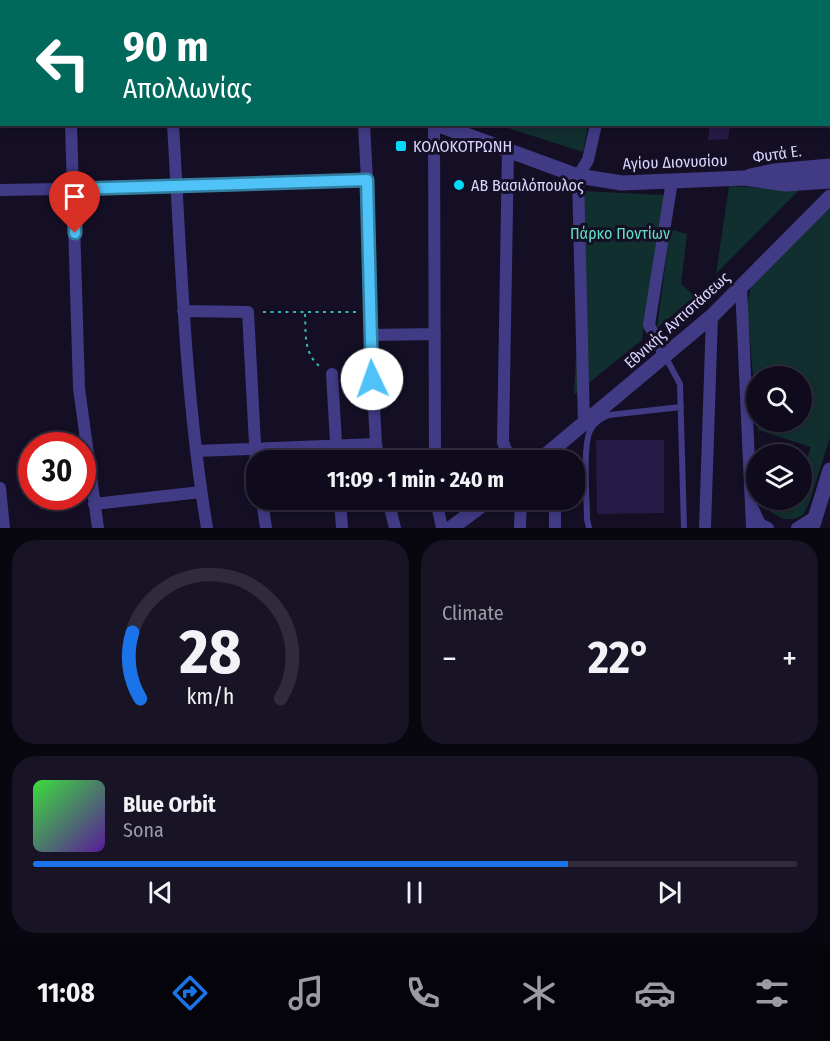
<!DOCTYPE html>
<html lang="en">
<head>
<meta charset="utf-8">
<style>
  body { margin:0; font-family:"Fira Sans Condensed",sans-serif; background:#181425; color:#f1f3f6; height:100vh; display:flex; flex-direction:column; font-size:22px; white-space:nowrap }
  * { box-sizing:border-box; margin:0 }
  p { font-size:20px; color:#9b9ba3 }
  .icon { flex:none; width:33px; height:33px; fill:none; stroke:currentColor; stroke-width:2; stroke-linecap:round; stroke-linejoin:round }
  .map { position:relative; height:528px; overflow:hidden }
  .details { display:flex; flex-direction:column; gap:12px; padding:12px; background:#08060f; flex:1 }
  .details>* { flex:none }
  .top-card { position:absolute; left:0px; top:0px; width:831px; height:126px; box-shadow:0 3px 9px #0003,0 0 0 2px #2f2b3b; background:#00695c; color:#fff; overflow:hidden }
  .controls { position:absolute; left:746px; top:366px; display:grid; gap:12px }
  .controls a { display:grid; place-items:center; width:66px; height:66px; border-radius:50%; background:#0f0b1c; box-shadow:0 3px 9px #0003,0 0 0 2px #2f2b3b; font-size:30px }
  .speed { position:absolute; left:18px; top:432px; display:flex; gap:12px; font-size:30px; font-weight:700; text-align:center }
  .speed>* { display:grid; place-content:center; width:78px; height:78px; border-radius:50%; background:#0f0b1c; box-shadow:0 3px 9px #0003,0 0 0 2px #2f2b3b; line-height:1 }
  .speed .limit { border:9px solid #d22; background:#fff; color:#111 }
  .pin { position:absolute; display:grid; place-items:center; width:51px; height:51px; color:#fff; margin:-62px -26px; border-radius:50% 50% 50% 0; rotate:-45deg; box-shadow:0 0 6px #0007 }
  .pin .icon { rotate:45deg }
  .me { position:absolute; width:66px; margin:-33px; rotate:357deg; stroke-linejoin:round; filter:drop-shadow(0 0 4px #0008) }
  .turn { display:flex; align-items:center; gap:21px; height:126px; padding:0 24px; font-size:27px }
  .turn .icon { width:78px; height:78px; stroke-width:2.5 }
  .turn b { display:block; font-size:42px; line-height:51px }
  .big { font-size:45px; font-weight:700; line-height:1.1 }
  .details .tile { flex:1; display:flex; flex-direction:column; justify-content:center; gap:9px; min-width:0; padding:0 21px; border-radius:24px; background:#181425 }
  .details .dial { align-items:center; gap:0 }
  .dial svg { height:156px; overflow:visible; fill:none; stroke:#2f2b3b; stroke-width:7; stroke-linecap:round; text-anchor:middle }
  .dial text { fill:#f1f3f6; stroke:none }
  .song { display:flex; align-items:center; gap:18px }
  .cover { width:72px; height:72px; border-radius:9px; background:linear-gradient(135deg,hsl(120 70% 55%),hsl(270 70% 35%)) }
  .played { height:6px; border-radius:3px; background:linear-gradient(90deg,#1a73e8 70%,#2f2b3b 70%) }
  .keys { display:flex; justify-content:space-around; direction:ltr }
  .heat { display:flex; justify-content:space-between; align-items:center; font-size:33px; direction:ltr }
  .details .tiles { flex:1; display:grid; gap:12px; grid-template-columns:1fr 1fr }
  .tile:last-child { grid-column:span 2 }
  .trip { position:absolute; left:246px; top:450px; width:339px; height:60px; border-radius:24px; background:#0f0b1c; box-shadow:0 3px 9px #0003,0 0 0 2px #2f2b3b; font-weight:700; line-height:60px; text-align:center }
  .tabs { display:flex; height:96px; justify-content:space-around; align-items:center; background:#06040b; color:#9b9ba3 }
  .tabs .icon { width:42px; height:42px }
  .tabs .selected { color:#1a73e8 }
  .tabs b { font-size:27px; color:#f1f3f6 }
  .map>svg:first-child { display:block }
  .green { fill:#122f2f }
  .building { fill:#261b46 }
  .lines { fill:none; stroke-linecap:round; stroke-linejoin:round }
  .path { stroke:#31b6b3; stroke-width:2; stroke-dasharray:3 4.5; stroke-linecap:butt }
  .service { stroke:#403b84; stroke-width:6 }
  .minor { stroke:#403b84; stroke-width:12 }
  .tertiary { stroke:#403b84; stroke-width:15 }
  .route-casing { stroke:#337fa1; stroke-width:15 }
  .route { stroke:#4fc3f7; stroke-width:10 }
  .poi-dot { fill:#03d9fb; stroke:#140f25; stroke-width:2 }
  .labels { text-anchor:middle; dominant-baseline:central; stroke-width:6; stroke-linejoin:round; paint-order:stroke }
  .poi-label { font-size:16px; fill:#dbd4fe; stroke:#140f25; text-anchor:start }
  .street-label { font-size:16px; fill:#dbd4fe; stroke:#140f25 }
  .park-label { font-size:16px; fill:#60dec3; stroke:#140f25 }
</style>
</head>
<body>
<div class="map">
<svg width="830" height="528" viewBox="0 0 830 528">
  <rect width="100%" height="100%" fill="#140f25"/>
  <path class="green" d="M499,125h89l-5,27z
    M729,186l70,4 -83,84z
    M584,191l80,4 -22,145 -68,55z
    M830,206v231l-20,64 -7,14 -9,4h-11l-12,-7 -6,-12h36v-25l10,-28 -53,-17 -1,-8h44v-46h-45v33l-9,-102 4,-21z
    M670,229l17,5 -6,50 14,12 -38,32z"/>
  <path class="building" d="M710,124h20l-2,15 -20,1z
    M596,440h68v73l-67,1z"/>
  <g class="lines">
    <path class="path" d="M263,312h93
      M305,314c1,20 -2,41 17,54"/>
    <path class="service" d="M204,2l1,-2
      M665,356l15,28 4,144
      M589,528l-2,-9c0,-18 -5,-76 4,-90 4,-7 10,-11 18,-14l72,-8"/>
    <path class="minor" d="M115,0v2
      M228,0v2
      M287,0v2
      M361,0v2
      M488,0l13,2
      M67,2v-2
      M420,2v-2
      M582,2l1,-2
      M624,2v-2
      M761,2v-2
      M830,89v1
      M71,124l8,264 19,140
      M173,124c8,135 12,271 34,404
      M364,124l3,56 3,155 6,109 3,16
      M434,124l1,336
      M508,149l-5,293 2,6 8,12
      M0,190l176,-3 191,-7
      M741,286l11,242
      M183,311l65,1 8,151
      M370,335l65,-1
      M665,356l-16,-31 23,-144
      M332,374l5,86
      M584,425l-6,-249 10,-16 8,-36
      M196,451l180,-7
      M0,488l4,40
      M262,500l4,28
      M340,500l2,28
      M388,500l7,28
      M436,500l6,28
      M94,504l107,-12
      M753,509l7,15 8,4
      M520,528l1,-28
      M555,528v-28
      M705,528l7,-212
      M797,528l19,-12"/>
    <path class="tertiary" d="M0,28h2
      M436,124l142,52 44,7 122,-5 42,6 44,-3
      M750,176l24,-5 56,-5
      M540,460l172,-144 118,-119
      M451,528l38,-28
      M812,528l18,-58"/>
  </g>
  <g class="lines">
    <defs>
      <path id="route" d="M75,233l-1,-44 293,-9 5,199"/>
    </defs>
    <use href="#route" class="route-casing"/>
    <use href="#route" class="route"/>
  </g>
  <g class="poi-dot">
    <rect x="395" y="140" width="12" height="12" rx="3"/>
    <circle cx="459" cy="185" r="6"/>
  </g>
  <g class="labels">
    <g class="poi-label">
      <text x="413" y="146">ΚΟΛΟΚΟΤΡΩΝΗ</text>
      <text x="471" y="185">ΑΒ Βασιλόπουλος</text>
    </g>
    <g class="street-label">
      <text transform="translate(777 154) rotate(-8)">Φυτά Ε.</text>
      <text transform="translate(675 162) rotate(-2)">Αγίου Διονυσίου</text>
      <text transform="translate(677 320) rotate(-42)">Εθνικής Αντιστάσεως</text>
    </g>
    <g class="park-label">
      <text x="620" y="233">Πάρκο Ποντίων</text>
    </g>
  </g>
</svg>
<div class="controls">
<a><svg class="icon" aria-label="search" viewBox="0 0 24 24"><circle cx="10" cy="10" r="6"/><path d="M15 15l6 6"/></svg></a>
<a><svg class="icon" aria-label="layers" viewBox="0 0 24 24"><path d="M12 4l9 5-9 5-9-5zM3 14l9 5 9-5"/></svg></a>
</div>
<div class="speed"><div class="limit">30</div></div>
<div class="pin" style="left:75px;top:233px;background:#d93025"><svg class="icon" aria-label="arrive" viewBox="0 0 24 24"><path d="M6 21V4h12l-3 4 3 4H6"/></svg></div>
<svg class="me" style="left:372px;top:379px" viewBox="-20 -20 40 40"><circle r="19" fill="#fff"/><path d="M0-13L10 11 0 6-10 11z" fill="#4fc3f7"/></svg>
<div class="trip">11:09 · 1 min · 240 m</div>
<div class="top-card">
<div class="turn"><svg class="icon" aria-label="left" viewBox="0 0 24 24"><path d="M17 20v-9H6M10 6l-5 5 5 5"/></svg><div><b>90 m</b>Απολλωνίας</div></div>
</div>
</div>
<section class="details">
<div class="tiles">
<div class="tile dial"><svg viewBox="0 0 100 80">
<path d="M14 69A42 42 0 1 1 86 69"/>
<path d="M14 69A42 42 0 0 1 10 35" stroke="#1a73e8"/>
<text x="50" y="56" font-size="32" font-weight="700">28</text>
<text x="50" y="72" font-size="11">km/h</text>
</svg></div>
<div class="tile"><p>Climate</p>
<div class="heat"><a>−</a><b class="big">22°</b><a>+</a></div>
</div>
<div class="tile">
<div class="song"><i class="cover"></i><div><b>Blue Orbit</b><p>Sona</p></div></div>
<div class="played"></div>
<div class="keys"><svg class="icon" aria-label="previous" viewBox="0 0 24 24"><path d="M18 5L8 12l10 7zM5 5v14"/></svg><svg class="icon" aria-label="pause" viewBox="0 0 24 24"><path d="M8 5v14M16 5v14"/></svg><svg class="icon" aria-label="next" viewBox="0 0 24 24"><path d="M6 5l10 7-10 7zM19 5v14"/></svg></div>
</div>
</div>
</section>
<nav class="tabs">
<b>11:08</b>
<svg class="icon selected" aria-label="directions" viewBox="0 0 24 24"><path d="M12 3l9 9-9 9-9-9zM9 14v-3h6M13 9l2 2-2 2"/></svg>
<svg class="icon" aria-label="music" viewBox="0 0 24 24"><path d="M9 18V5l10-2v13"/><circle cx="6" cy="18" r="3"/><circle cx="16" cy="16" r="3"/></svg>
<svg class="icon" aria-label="phone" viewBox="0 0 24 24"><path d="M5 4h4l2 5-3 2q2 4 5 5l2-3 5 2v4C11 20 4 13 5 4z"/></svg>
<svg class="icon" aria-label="climate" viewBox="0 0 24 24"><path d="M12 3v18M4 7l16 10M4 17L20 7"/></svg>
<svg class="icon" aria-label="car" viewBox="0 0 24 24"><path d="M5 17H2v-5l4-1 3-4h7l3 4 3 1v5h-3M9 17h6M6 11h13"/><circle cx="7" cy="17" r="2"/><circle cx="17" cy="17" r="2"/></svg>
<svg class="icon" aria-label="filters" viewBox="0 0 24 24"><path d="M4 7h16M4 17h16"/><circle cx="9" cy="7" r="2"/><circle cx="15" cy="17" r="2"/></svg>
</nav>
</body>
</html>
